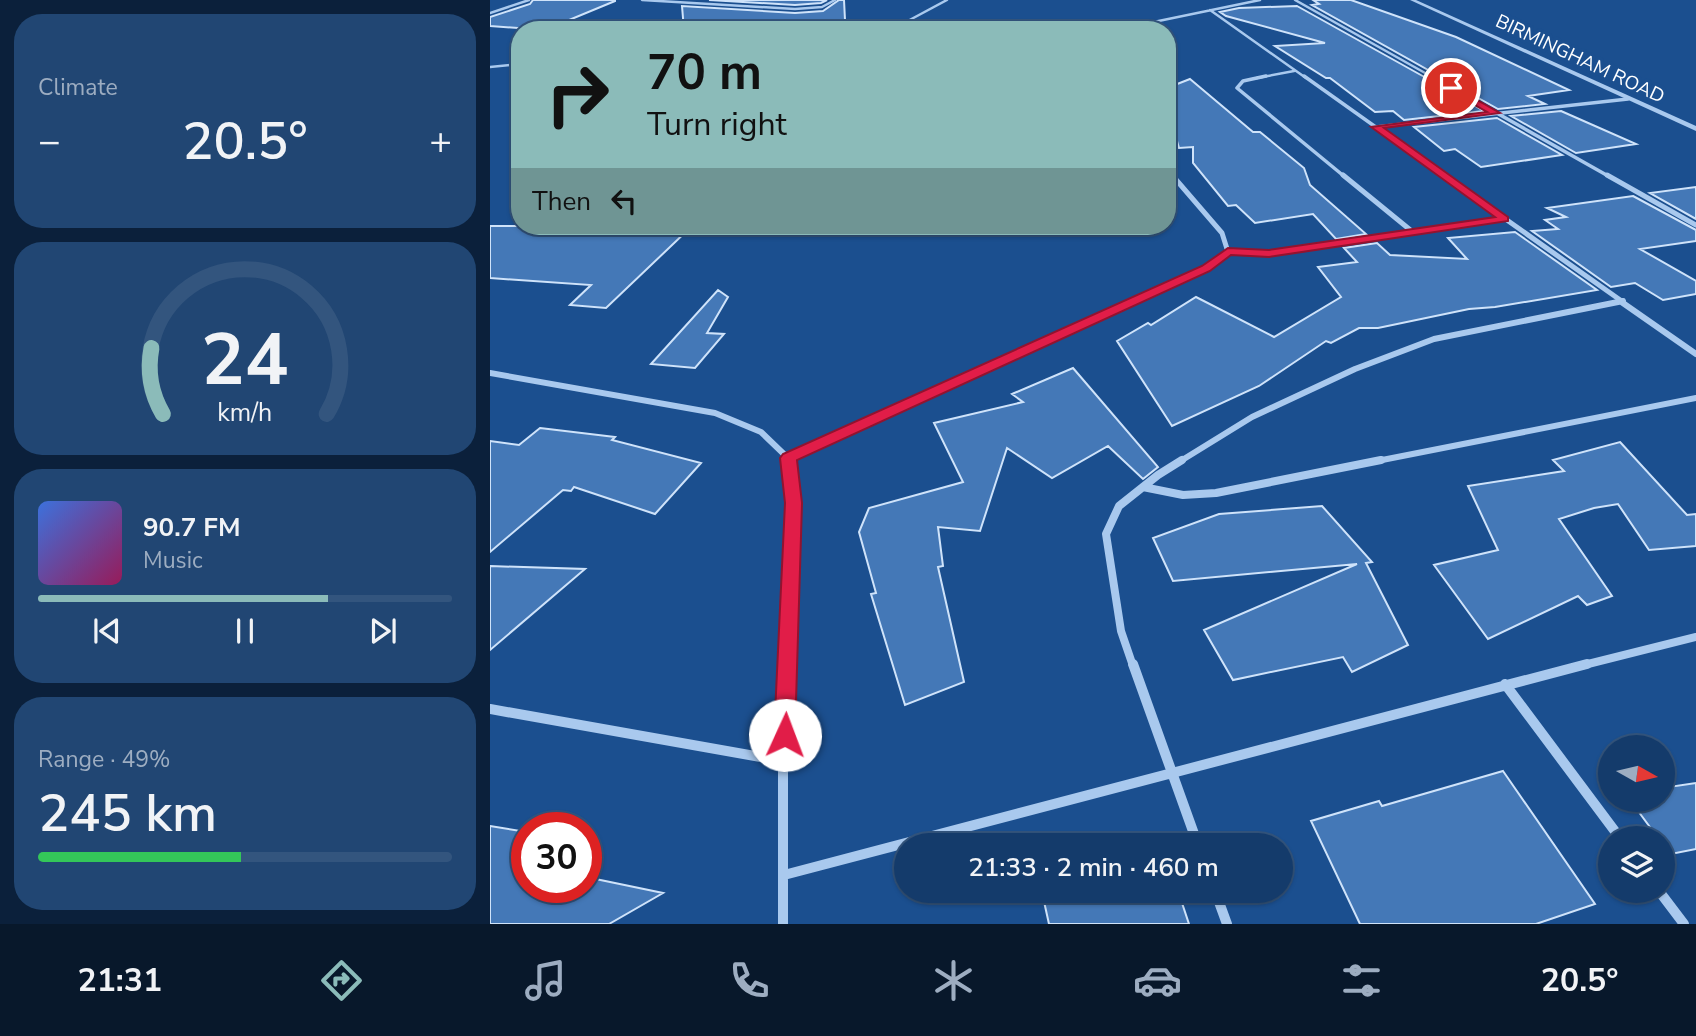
<!DOCTYPE html>
<html lang="en">
<head>
<meta charset="utf-8">
<style>
  body { margin:0; font-family:"Nunito Sans",sans-serif; background:#214673; color:#f1f3f6; height:100vh; display:flex; flex-direction:column; font-size:26px; white-space:nowrap }
  * { box-sizing:border-box; margin:0 }
  p { font-size:23px; color:#9dadc1 }
  .icon { flex:none; width:38px; height:38px; fill:none; stroke:currentColor; stroke-width:2; stroke-linecap:round; stroke-linejoin:round }
  .map { position:relative; flex:1; overflow:hidden }
  .panel { display:flex; flex-direction:column; gap:14px; padding:14px; background:#0b203b; width:490px }
  .panel>* { flex:none }
  .hud { position:absolute; left:21px; top:21px; width:665px; height:214px; border-radius:28px; box-shadow:0 2px 5px #0004,0 0 0 2px #33557e; background:#8bbbb9; color:#111; overflow:hidden }
  .needle { width:46px; rotate:98deg }
  .tools { position:absolute; left:1108px; top:735px; display:grid; gap:14px }
  .tools a { display:grid; place-items:center; width:77px; height:77px; border-radius:50%; background:#143b6b; box-shadow:0 2px 5px #0004,0 0 0 2px #33557e; font-size:35px }
  .speed { position:absolute; left:21px; top:812px; display:flex; gap:14px; font-size:35px; font-weight:700; text-align:center }
  .speed>* { display:grid; place-content:center; width:91px; height:91px; border-radius:50%; background:#143b6b; box-shadow:0 2px 5px #0004,0 0 0 2px #33557e; line-height:1 }
  .speed .limit { border:10px solid #d22; background:#fff; color:#111 }
  .pin { position:absolute; display:grid; place-items:center; width:60px; height:60px; color:#fff; margin:-30px; border:4px solid #fff; border-radius:50%; box-shadow:0 2px 7px #0007 }
  .me { position:absolute; width:77px; margin:-38px; rotate:2deg; stroke-linejoin:round; filter:drop-shadow(0 0 5px #0008) }
  .turn { display:flex; align-items:center; gap:24px; height:147px; padding:0 21px; font-size:32px }
  .turn .icon { width:91px; height:91px; stroke-width:2.5 }
  .turn b { display:block; font-size:49px; line-height:60px }
  .then { display:flex; align-items:center; height:66px; padding:0 21px; background:#0003; gap:14px; font-size:26px }
  .big { font-size:52px; font-weight:600; line-height:1.1 }
  .panel .tile { flex:1; display:flex; flex-direction:column; justify-content:center; gap:10px; min-width:0; padding:0 24px; border-radius:28px; background:#214673 }
  .panel .dial { align-items:center; gap:0 }
  .dial svg { height:182px; overflow:visible; fill:none; stroke:#33557e; stroke-width:7; stroke-linecap:round; text-anchor:middle }
  .dial text { fill:#f1f3f6; stroke:none }
  .song { display:flex; align-items:center; gap:21px }
  .cover { width:84px; height:84px; border-radius:10px; background:linear-gradient(135deg,hsl(220 70% 55%),hsl(330 70% 35%)) }
  .played { height:7px; border-radius:4px; background:linear-gradient(90deg,#8bbbb9 70%,#33557e 70%) }
  .keys { display:flex; justify-content:space-around; direction:ltr }
  .heat { display:flex; justify-content:space-between; align-items:center; font-size:38px; direction:ltr }
  .charge { height:10px; border-radius:5px; background:linear-gradient(90deg,#34c759 49%,#33557e 0) }
  .trip { position:absolute; left:404px; top:833px; width:399px; height:70px; border-radius:35px; background:#143b6b; box-shadow:0 2px 5px #0004,0 0 0 2px #33557e; font-weight:600; line-height:70px; text-align:center }
  .tabs { display:flex; height:112px; justify-content:space-around; align-items:center; background:#08182b; color:#9dadc1 }
  .tabs .icon { width:49px; height:49px }
  .tabs .on { color:#8bbbb9 }
  .tabs b { font-size:32px; color:#f1f3f6 }
  main { display:flex; flex:1; min-height:0 }
  .map>svg:first-child { display:block }
  .building { fill:#4478b7; stroke:#cfe3fa; stroke-width:2 }
  .lines { fill:none; stroke-linecap:round; stroke-linejoin:round }
  .minor-far5 { stroke:#a9c9ee; stroke-width:2.5 }
  .minor-far4 { stroke:#a9c9ee; stroke-width:3.5 }
  .minor-far3 { stroke:#a9c9ee; stroke-width:5 }
  .minor-far2 { stroke:#a9c9ee; stroke-width:6 }
  .minor-far1 { stroke:#a9c9ee; stroke-width:8 }
  .minor { stroke:#a9c9ee; stroke-width:10 }
  .tertiary { fill:#a9c9ee; fill-rule:evenodd }
  .route { fill:#e11d48; stroke:#92132f; stroke-width:2 }
  .labels { text-anchor:middle; dominant-baseline:central; stroke-width:7; stroke-linejoin:round; paint-order:stroke }
  .far-street-label { font-size:19px; fill:#fff; stroke:#1b4f8f }
</style>
</head>
<body>
<main>
<section class="panel">
<div class="tile"><p>Climate</p>
<div class="heat"><a>−</a><b class="big">20.5°</b><a>+</a></div>
</div>
<div class="tile dial"><svg viewBox="0 0 100 80">
<path d="M14 69A42 42 0 1 1 86 69"/>
<path d="M14 69A42 42 0 0 1 9 40" stroke="#8bbbb9"/>
<text x="50" y="56" font-size="32" font-weight="700">24</text>
<text x="50" y="72" font-size="11">km/h</text>
</svg></div>
<div class="tile">
<div class="song"><i class="cover"></i><div><b>90.7 FM</b><p>Music</p></div></div>
<div class="played"></div>
<div class="keys"><svg class="icon" aria-label="previous" viewBox="0 0 24 24"><path d="M18 5L8 12l10 7zM5 5v14"/></svg><svg class="icon" aria-label="pause" viewBox="0 0 24 24"><path d="M8 5v14M16 5v14"/></svg><svg class="icon" aria-label="next" viewBox="0 0 24 24"><path d="M6 5l10 7-10 7zM19 5v14"/></svg></div>
</div>
<div class="tile"><p>Range · 49%</p><b class="big">245 km</b><div class="charge"></div></div>
</section>
<div class="map">
<svg width="1206" height="924" viewBox="0 0 1206 924">
  <rect width="100%" height="100%" fill="#1b4f8f"/>
  <path class="building" d="M43,0h82v1l-70,29 -55,-4v-9l40,-13z
    M219,0h118l-6,3 -26,2z
    M349,0h5l1,20 -58,4 1,4 -26,2h-78l-2,-24 113,7 28,-2z
    M823,0h38l105,37 113,53 -41,6 17,8 -47,5 -186,-104 7,-1z
    M807,6l131,73 56,32 -80,9 -11,-9 -18,1 -45,-34h-4l-51,-32 50,-3 -99,-27 -6,-4 19,-4z
    M700,79l63,53h7l44,36 6,17 56,49 -30,5 -23,-25 -58,9 -19,-18 -8,1 -35,-43v-16l-14,1 -4,-14h-8v-46z
    M1071,111l75,33 -60,9 -65,-37z
    M1007,118l65,37 -81,12 -26,-18 -11,2 -30,-24z
    M1206,187v32l-46,-26z
    M1143,196l63,34v11l-56,8 56,32v13l-33,6 -28,-17 -24,4 -79,-56 26,-2 -13,-9 21,-3 -19,-9z
    M0,226h202l-86,82 -36,-3 21,-20 -101,-7z
    M1025,232l82,58 -102,17 -26,2 -91,19h-19l-28,15 -5,-2 -67,45 -87,40 -55,-85 31,-18 3,2 45,-28 78,40 67,-40 -23,-30 39,-5 -13,-14 33,-5 13,12 77,4 -19,-21z
    M228,290l10,7 -21,36 17,1 -29,34 -44,-4z
    M583,368l85,99 -15,12 -35,-33 -56,32 -45,-30 -27,83 -42,-4 5,39 -5,1 26,115 -59,23 -34,-111 5,-1 -17,-61 10,-24 94,-26 -29,-59 89,-21 -11,-8z
    M50,428l75,9 -3,3 89,23 -46,51 -81,-27 -3,4 -8,-1 -73,62v-111l29,4z
    M1130,442l67,73 9,-1v32l-47,4 -31,-46 -24,4 -35,11 53,77 -25,9 -9,-9 -90,43 -54,-74 64,-15 -30,-64 96,-15 -11,-11z
    M832,506l50,56 -6,1 42,82 -56,27 -9,-15 -110,23 -29,-50 153,-66 -184,17 -20,-43 66,-24z
    M0,566l95,3 -95,81z
    M1013,771l92,133 -59,20h-176l-49,-103 68,-20 3,5z
    M1206,783v66l-25,5 -9,-10v-6h-4l-28,-38h32v-12z
    M0,826l37,6v55h59v-10l77,16 -54,31h-119z
    M576,891h112l11,33h-140l-6,-27z"/>
  <g class="lines">
    <path class="minor-far5" d="M152,0l153,9 27,-2 13,-7
      M805,0l139,78
      M720,10l96,68
      M0,13l39,-13
      M366,30l48,-7 43,-23
      M625,30l145,-30
      M0,67l30,-3
      M767,78l37,-7"/>
    <path class="minor-far4" d="M776,76l-23,5 -6,7 108,89
      M814,76l142,101
      M941,76l179,101
      M886,127l252,-28
      M677,169l7,8"/>
    <path class="minor-far3" d="M853,175l71,58
      M953,175l180,127
      M1117,175l89,50
      M738,252l41,2 235,-35
      M642,302l74,-33 22,-17 -6,-19 -50,-58
      M1127,302l6,-1"/>
    <path class="minor-far2" d="M1130,301l76,53
      M0,373l225,40 46,19 27,26 1,4
      M298,458l348,-157
      M689,462l73,-45 103,-48 79,-30 189,-38
      M882,462l324,-64"/>
    <path class="minor-far1" d="M653,487l40,8 33,-2 165,-33
      M297,666l7,-163 -6,-43
      M643,666l-12,-35 -15,-97 13,-28 39,-31 24,-15
      M1090,666l116,-29"/>
    <path class="minor" d="M643,664l65,181
      M1015,684l115,154
      M0,709l293,52
      M294,875l803,-211
      M725,891l12,33
      M1169,891l25,33
      M293,924v-163l4,-97"/>
    <path class="tertiary" d="M920,0h6l280,126v5z"/>
  </g>
  <path class="route" d="M958,87h6l46,26 -116,15 124,89v4l-239,36 -38,-2 -21,16 -413,189 5,43 -7,232 -3,7 -7,3 -8,-3 -3,-7 11,-232 -5,-45 3,-4 419,-188 26,-18 41,2 226,-33 -124,-90 116,-15 -39,-22z"/>
  <g class="labels">
    <g class="far-street-label">
      <text transform="translate(1090 59) rotate(25)">BIRMINGHAM ROAD</text>
    </g>
  </g>
</svg>
<div class="tools">
<a><svg class="needle" viewBox="-14 -14 28 28"><path d="M0-13l5 13h-10z" fill="#e53935"/><path d="M0 13l5-13h-10z" fill="#9dadc1"/></svg></a>
<a><svg class="icon" aria-label="layers" viewBox="0 0 24 24"><path d="M12 4l9 5-9 5-9-5zM3 14l9 5 9-5"/></svg></a>
</div>
<div class="speed"><div class="limit">30</div></div>
<div class="pin" style="left:961px;top:88px;background:#d93025"><svg class="icon" aria-label="arrive" viewBox="0 0 24 24"><path d="M6 21V4h12l-3 4 3 4H6"/></svg></div>
<svg class="me" style="left:295px;top:735px" viewBox="-20 -20 40 40"><circle r="19" fill="#fff"/><path d="M0-13L10 11 0 6-10 11z" fill="#e11d48"/></svg>
<div class="trip">21:33 · 2 min · 460 m</div>
<div class="hud">
<div class="turn"><svg class="icon" aria-label="right" viewBox="0 0 24 24"><path d="M7 20v-9h11M14 6l5 5-5 5"/></svg><div><b>70 m</b>Turn right</div></div>
<div class="then">Then<svg class="icon" aria-label="left" viewBox="0 0 24 24"><path d="M17 20v-9H6M10 6l-5 5 5 5"/></svg></div>
</div>
</div>
</main>
<nav class="tabs">
<b>21:31</b>
<svg class="icon on" aria-label="directions" viewBox="0 0 24 24"><path d="M12 3l9 9-9 9-9-9zM9 14v-3h6M13 9l2 2-2 2"/></svg>
<svg class="icon" aria-label="music" viewBox="0 0 24 24"><path d="M9 18V5l10-2v13"/><circle cx="6" cy="18" r="3"/><circle cx="16" cy="16" r="3"/></svg>
<svg class="icon" aria-label="phone" viewBox="0 0 24 24"><path d="M5 4h4l2 5-3 2q2 4 5 5l2-3 5 2v4C11 20 4 13 5 4z"/></svg>
<svg class="icon" aria-label="climate" viewBox="0 0 24 24"><path d="M12 3v18M4 7l16 10M4 17L20 7"/></svg>
<svg class="icon" aria-label="car" viewBox="0 0 24 24"><path d="M5 17H2v-5l4-1 3-4h7l3 4 3 1v5h-3M9 17h6M6 11h13"/><circle cx="7" cy="17" r="2"/><circle cx="17" cy="17" r="2"/></svg>
<svg class="icon" aria-label="filters" viewBox="0 0 24 24"><path d="M4 7h16M4 17h16"/><circle cx="9" cy="7" r="2"/><circle cx="15" cy="17" r="2"/></svg>
<b>20.5°</b>
</nav>
</body>
</html>
